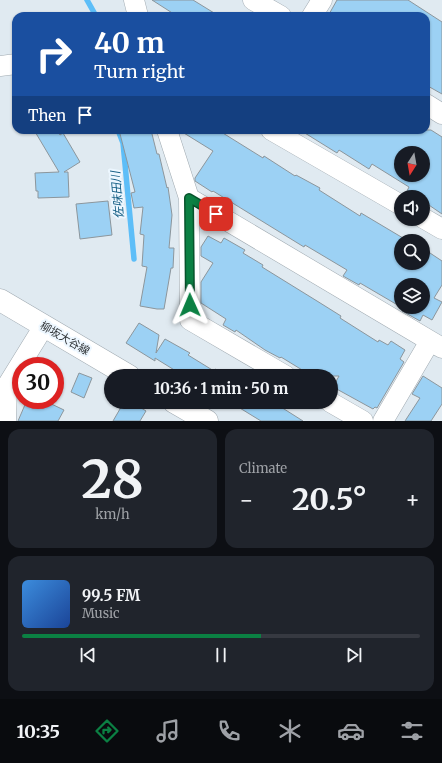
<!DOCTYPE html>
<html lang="en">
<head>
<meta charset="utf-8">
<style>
  body { margin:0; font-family:Merriweather,"Noto Sans JP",serif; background:#20242c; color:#f1f3f6; height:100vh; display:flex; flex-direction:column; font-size:15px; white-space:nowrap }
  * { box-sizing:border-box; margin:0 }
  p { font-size:13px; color:#9ea1a6 }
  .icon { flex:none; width:22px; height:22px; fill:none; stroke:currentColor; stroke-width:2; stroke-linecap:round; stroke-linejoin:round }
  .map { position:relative; height:421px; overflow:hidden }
  .sheet { display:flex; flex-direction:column; gap:8px; padding:8px; background:#0d0f14; flex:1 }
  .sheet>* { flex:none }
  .top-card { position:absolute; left:12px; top:12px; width:418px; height:122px; border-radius:12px; box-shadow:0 1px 3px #0004; background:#1a4fa0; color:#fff; overflow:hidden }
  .needle { width:26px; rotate:191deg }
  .controls { position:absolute; left:394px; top:146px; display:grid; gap:8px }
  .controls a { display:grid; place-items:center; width:36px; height:36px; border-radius:50%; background:#171b24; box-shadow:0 1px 3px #0004; font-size:20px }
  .speed { position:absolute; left:12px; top:357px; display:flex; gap:8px; font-size:20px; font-weight:700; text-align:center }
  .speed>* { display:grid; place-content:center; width:52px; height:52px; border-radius:50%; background:#171b24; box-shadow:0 1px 3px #0004; line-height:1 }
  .speed .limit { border:6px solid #d22; background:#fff; color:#111 }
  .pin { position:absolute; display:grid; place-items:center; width:34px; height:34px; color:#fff; margin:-17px; border-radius:8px; box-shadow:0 2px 6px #0006 }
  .me { position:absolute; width:44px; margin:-22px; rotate:359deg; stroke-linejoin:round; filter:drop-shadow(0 0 3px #0008) }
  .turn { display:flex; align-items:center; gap:14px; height:84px; padding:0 16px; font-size:18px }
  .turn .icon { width:52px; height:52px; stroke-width:2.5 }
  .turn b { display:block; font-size:28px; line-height:34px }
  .then { display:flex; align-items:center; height:38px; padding:0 16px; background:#0003; gap:8px; font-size:15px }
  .big { font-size:30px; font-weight:700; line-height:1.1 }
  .sheet .tile { flex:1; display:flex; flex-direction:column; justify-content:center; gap:6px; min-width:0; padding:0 14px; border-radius:12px; background:#20242c }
  .sheet .dial { align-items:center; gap:0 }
  .dial b { font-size:52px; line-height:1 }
  .song { display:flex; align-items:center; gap:12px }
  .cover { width:48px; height:48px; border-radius:6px; background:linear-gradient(135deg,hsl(210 70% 55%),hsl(220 70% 35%)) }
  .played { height:4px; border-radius:2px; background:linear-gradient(90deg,#0b8043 60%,#363941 60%) }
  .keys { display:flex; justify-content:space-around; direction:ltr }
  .heat { display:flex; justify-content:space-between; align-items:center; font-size:22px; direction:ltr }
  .sheet .tiles { flex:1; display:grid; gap:8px; grid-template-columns:1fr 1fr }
  .tile:last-child { grid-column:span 2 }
  .trip { position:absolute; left:104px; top:369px; width:234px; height:40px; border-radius:20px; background:#171b24; box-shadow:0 1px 3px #0004; font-weight:700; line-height:40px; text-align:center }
  .tabs { display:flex; height:64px; justify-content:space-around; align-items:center; background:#090b0e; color:#9ea1a6 }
  .tabs .icon { width:28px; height:28px }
  .tabs .active { color:#0b8043 }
  .tabs b { font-size:18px; color:#f1f3f6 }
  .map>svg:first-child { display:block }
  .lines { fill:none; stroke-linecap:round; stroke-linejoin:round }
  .stream { stroke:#5dbef8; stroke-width:5.5 }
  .building { fill:#9cd1f4; stroke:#8c969c; fill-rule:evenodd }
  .minor-casing { stroke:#a0aab1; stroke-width:21 }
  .tertiary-casing { stroke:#a0aab1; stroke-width:23 }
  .minor { stroke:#fff; stroke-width:20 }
  .tertiary { stroke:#fff; stroke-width:22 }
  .route-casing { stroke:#07532c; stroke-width:10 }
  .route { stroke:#0b8043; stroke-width:7 }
  .labels { text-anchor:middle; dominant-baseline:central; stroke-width:4; stroke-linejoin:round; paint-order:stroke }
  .street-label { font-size:11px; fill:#2f3336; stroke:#edf7ff }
  .water-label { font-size:12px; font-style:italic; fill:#145e84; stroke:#edf7ff }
</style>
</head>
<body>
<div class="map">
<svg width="442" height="421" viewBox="0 0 442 421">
  <rect width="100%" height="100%" fill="#e0eaf1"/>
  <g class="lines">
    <path class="stream" d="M87,0l9,16
      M118,130l5,13 11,116"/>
  </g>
  <path class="building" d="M152,0h41l26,16h-42z
    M337,0h71l34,22v72l-16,-9v-69h-98z
    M34,130h23l3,5 3,-2 17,29 -16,10h4l1,25 -31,1v-7h-2l-1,-18 24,-1z
    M119,130h32l6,24h2l8,34 1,-1 4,28 -3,33h5l-1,20h-2l-7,41h-7l-17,-3 7,-39 -5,-1 2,-31 -4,-1 3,-27 -9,1 -3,-15 4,-1z
    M179,130h39l45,28 1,-2 31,20 1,-1 24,13 -1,2 41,26 1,-3 47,28h-7v22h22v-14l3,2h1l15,10v24l-8,13 8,4 -10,18 -9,-5 -3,6 -18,-10 1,-3 -2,-1h22v-22h-22v22l-41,-24 -1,2 -16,-9 4,-6 -42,-25 -1,2 -91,-56 -1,1 -17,-11v-3l18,-27z
    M300,130h131l11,7v77l-19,-13v-4h-7l-9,-6 2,-4 -37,-23 -3,5 -30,-19 -2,3zM401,153h22v22h-22z
    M108,201l4,34 -32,4 -4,-35z
    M208,236l13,7 3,-5 21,12 -2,3 20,12 -1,2 55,34 24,15 -1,2 38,24 1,-2 9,5 3,-4 14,9 -5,9 4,3 -27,46 -2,-1 -2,2 -40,-22 6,-11h-27l-31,-19 -1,1 -15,-8 -29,-20 -1,2 -12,-7 3,-6 -25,-16v-21l12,-19 -12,-7v-9z
    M139,323l20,12 -3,18 9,-14 25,14 -2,2 26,16 1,-2 13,7h-44l-29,-18v3l-29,-18z
    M79,373l13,5 -8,20 -13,-6z
    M423,376l19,12v16l-11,17h-26l15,-23 -8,-4z
    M27,400h16l21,10 -6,11h-40z
    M124,402h8l14,9 -6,10h-27z
    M230,402h43l30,19h-42z"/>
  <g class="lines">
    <defs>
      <path id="minor" d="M134,0l4,16
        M253,0l28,16
        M312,16l10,-16
        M0,66l16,-2
        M426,104l16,10
        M167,130l22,68 1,122 96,56
        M271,130l130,75
        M189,198l253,150
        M423,218l19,11
        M330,402l33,19
        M6,421l1,-35 37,-60
        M383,421l47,-80"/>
      <path id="tertiary" d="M0,300l129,76
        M174,402l33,19"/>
    </defs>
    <use href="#minor" class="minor-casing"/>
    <use href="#tertiary" class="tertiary-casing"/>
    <use href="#minor" class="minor"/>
    <use href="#tertiary" class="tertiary"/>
  </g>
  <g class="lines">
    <defs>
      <path id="route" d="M190,305l-1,-107 27,16"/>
    </defs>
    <use href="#route" class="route-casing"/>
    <use href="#route" class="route"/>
  </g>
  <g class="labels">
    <g class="street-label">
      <text transform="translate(65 338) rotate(30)">柳坂大谷線</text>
    </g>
    <g class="water-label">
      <text transform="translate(117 195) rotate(-95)">佐味田川</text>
    </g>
  </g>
</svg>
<div class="controls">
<a><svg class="needle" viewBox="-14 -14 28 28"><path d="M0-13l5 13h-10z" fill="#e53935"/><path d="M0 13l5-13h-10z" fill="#9ea1a6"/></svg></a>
<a><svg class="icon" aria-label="sound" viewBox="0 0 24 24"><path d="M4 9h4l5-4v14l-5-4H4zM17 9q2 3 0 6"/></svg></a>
<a><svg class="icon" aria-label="search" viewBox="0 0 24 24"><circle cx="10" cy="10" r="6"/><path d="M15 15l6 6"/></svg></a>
<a><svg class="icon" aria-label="layers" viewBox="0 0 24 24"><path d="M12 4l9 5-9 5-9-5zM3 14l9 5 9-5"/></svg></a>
</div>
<div class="speed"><div class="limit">30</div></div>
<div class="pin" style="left:216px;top:214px;background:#d93025"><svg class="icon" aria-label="arrive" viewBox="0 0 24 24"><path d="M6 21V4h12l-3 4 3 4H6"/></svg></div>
<svg class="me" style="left:190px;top:305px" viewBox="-20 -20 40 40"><path d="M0-17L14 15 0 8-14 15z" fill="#0b8043" stroke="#fff" stroke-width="4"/></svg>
<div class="trip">10:36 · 1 min · 50 m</div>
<div class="top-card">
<div class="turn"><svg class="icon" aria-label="right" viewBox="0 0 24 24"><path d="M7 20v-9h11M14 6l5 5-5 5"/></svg><div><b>40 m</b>Turn right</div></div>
<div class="then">Then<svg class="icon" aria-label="arrive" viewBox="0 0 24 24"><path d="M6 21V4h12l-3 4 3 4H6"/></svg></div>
</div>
</div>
<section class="sheet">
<div class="tiles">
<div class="tile dial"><b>28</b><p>km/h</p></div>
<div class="tile"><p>Climate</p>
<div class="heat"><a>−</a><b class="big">20.5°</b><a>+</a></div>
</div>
<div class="tile">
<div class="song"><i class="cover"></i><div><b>99.5 FM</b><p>Music</p></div></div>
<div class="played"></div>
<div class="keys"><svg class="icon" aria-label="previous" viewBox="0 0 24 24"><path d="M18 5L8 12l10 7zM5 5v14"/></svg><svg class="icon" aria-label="pause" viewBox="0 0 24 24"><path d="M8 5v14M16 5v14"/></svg><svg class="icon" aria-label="next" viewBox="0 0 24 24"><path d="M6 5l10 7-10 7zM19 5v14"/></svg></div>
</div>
</div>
</section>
<nav class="tabs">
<b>10:35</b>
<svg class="icon active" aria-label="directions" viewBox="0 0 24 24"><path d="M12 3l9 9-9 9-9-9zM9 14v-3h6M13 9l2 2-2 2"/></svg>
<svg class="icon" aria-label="music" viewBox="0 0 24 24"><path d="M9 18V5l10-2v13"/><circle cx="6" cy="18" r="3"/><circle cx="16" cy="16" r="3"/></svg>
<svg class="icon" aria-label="phone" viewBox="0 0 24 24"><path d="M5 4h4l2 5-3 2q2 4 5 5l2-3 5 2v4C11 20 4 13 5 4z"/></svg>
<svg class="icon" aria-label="climate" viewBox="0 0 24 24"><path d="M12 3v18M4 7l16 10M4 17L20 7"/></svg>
<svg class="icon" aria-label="car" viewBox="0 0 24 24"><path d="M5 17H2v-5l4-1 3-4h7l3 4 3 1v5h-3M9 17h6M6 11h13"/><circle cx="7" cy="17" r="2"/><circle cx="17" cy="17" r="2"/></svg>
<svg class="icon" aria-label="filters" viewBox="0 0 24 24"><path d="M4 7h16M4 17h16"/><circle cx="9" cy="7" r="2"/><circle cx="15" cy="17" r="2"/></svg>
</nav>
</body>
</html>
